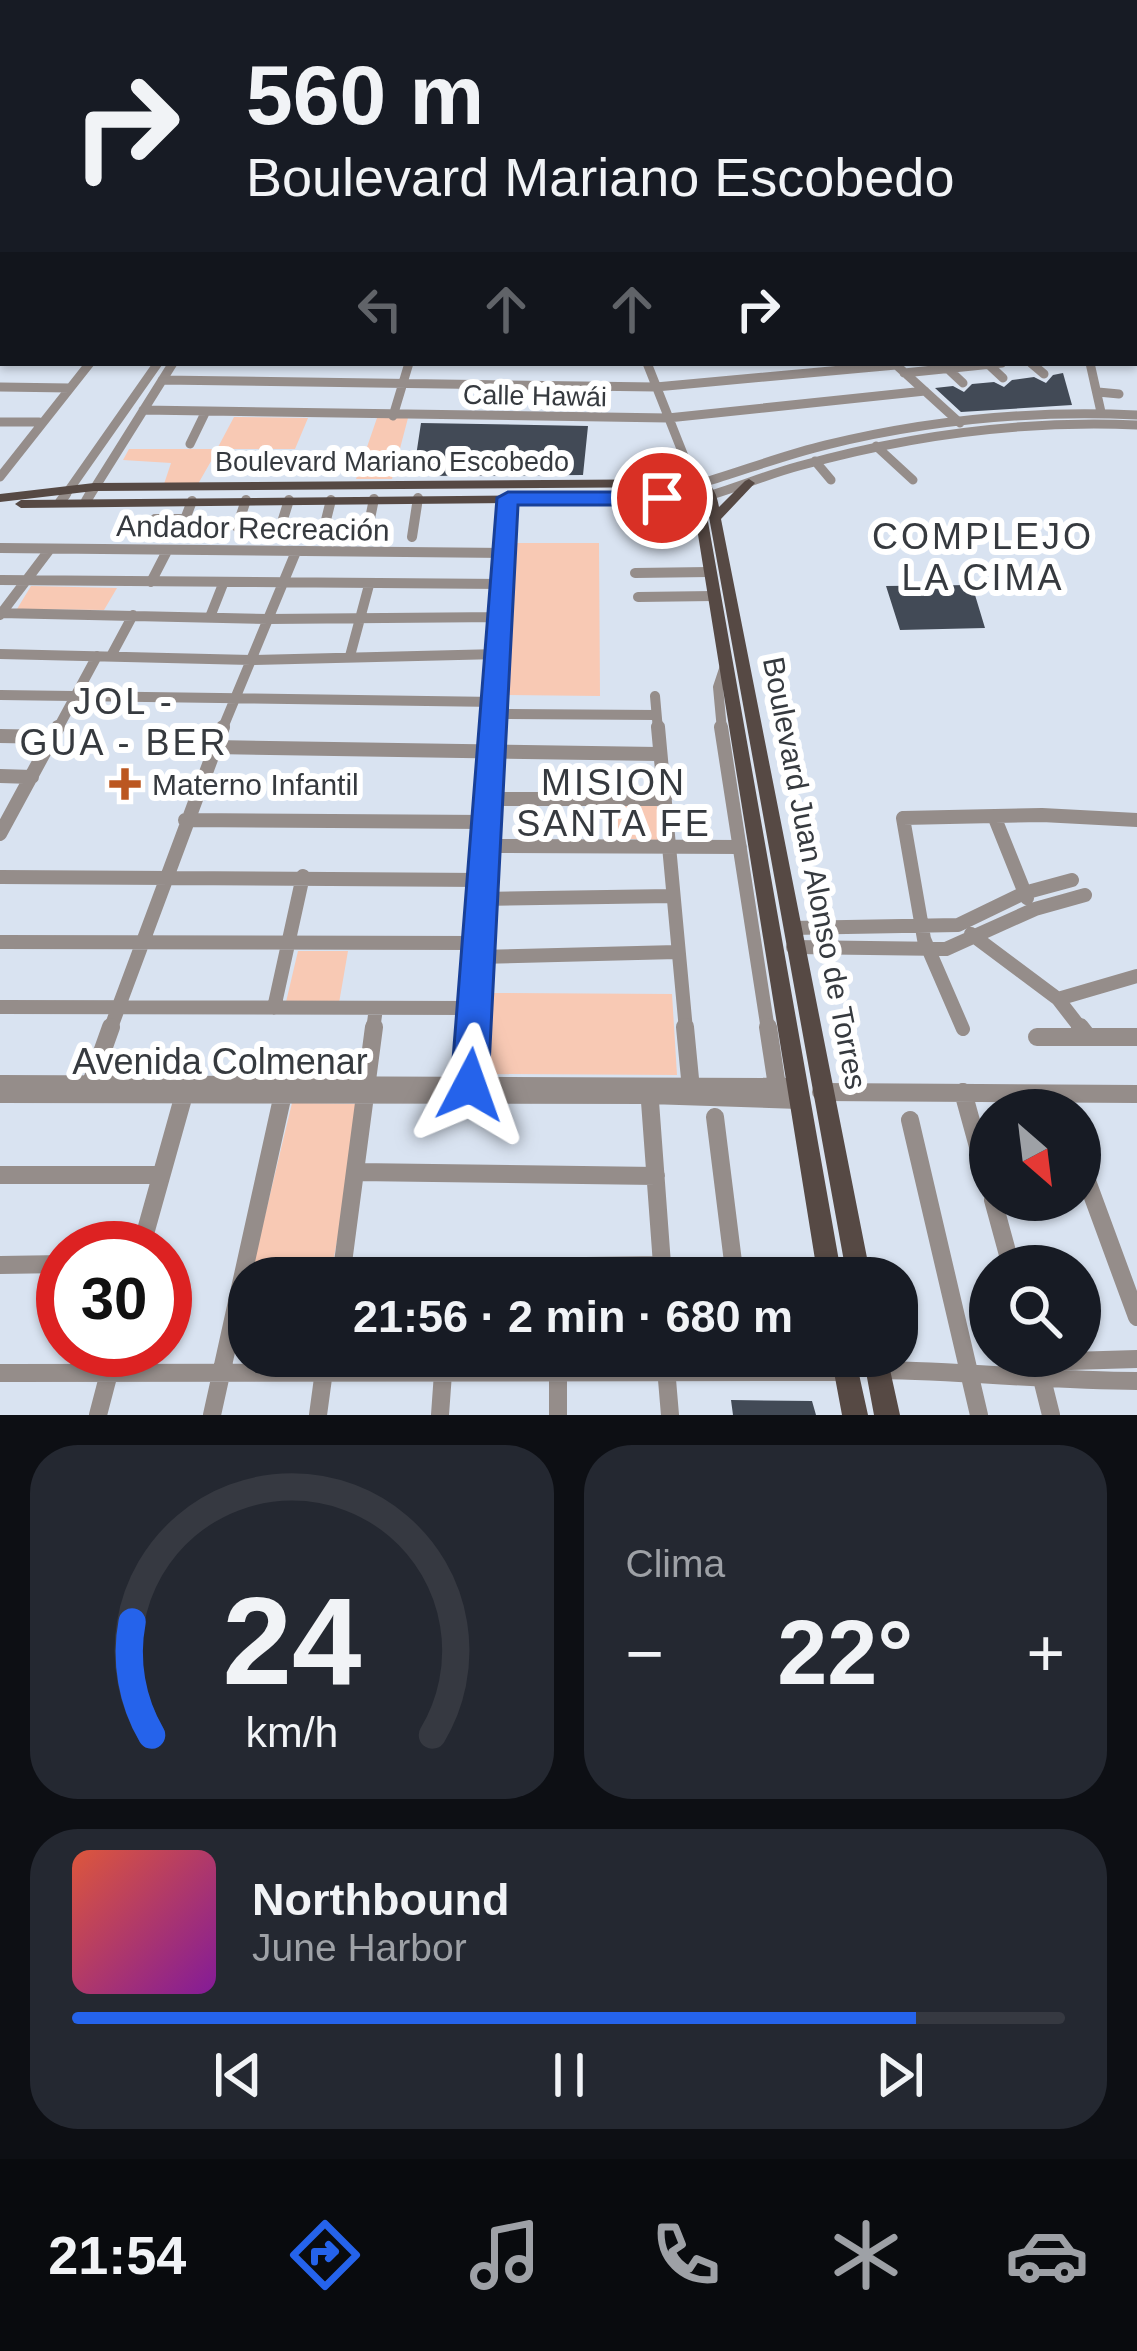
<!DOCTYPE html>
<html lang="es">
<head>
<meta charset="utf-8">
<style>
  body { margin:0; font-family:Arial,sans-serif; background:#242831; color:#f1f3f6; height:100vh; display:flex; flex-direction:column; font-size:45px; white-space:nowrap }
  * { box-sizing:border-box; margin:0 }
  p { font-size:39px; color:#9ea1a6 }
  .icon { flex:none; width:66px; height:66px; fill:none; stroke:currentColor; stroke-width:2; stroke-linecap:round; stroke-linejoin:round }
  .map { position:relative; height:1415px; overflow:hidden }
  .drawer { display:flex; flex-direction:column; gap:30px; padding:30px; background:#0d0f14; flex:1 }
  .drawer>* { flex:none }
  .banner { position:absolute; left:0px; top:0px; width:1137px; height:366px; box-shadow:0 3px 9px #0004; background:#171b24; color:#f1f3f6; overflow:hidden }
  .needle { width:78px; rotate:152deg }
  .tools { position:absolute; left:969px; top:1089px; display:grid; gap:24px }
  .tools a { display:grid; place-items:center; width:132px; height:132px; border-radius:50%; background:#171b24; box-shadow:0 3px 9px #0004; font-size:60px }
  .speed { position:absolute; left:36px; top:1221px; display:flex; gap:24px; font-size:60px; font-weight:700; text-align:center }
  .speed>* { display:grid; place-content:center; width:156px; height:156px; border-radius:50%; background:#171b24; box-shadow:0 3px 9px #0004; line-height:1 }
  .speed .limit { border:18px solid #d22; background:#fff; color:#111 }
  .pin { position:absolute; display:grid; place-items:center; width:102px; height:102px; color:#fff; margin:-51px; border:6px solid #fff; border-radius:50%; box-shadow:0 3px 12px #0007 }
  .me { position:absolute; width:132px; margin:-66px; rotate:4deg; stroke-linejoin:round; filter:drop-shadow(0 0 9px #0008) }
  .turn { display:flex; align-items:center; gap:42px; height:252px; padding:0 48px; font-size:54px }
  .turn .icon { width:156px; height:156px; stroke-width:2.5 }
  .turn b { display:block; font-size:84px; line-height:102px }
  .lanes { display:flex; align-items:center; height:114px; padding:0 48px; background:#0003; justify-content:center; gap:60px; direction:ltr }
  .lanes .off { opacity:.35 }
  .big { font-size:90px; font-weight:700; line-height:1.1 }
  .drawer .card { flex:1; display:flex; flex-direction:column; justify-content:center; gap:18px; min-width:0; padding:0 42px; border-radius:48px; background:#242831 }
  .drawer .dial { align-items:center; gap:0 }
  .dial svg { height:312px; overflow:visible; fill:none; stroke:#363941; stroke-width:7; stroke-linecap:round; text-anchor:middle }
  .dial text { fill:#f1f3f6; stroke:none }
  .song { display:flex; align-items:center; gap:36px }
  .cover { width:144px; height:144px; border-radius:18px; background:linear-gradient(135deg,hsl(10 70% 55%),hsl(290 70% 35%)) }
  .played { height:12px; border-radius:6px; background:linear-gradient(90deg,#2563eb 85%,#363941 85%) }
  .keys { display:flex; justify-content:space-around; direction:ltr }
  .heat { display:flex; justify-content:space-between; align-items:center; font-size:66px; direction:ltr }
  .drawer .tiles { flex:1; display:grid; gap:30px; grid-template-columns:1fr 1fr }
  .card:last-child { grid-column:span 2 }
  .trip { position:absolute; left:228px; top:1257px; width:690px; height:120px; border-radius:48px; background:#171b24; box-shadow:0 3px 9px #0004; font-weight:700; line-height:120px; text-align:center }
  .tabs { display:flex; height:192px; justify-content:space-around; align-items:center; background:#090b0e; color:#9ea1a6 }
  .tabs .icon { width:84px; height:84px }
  .tabs .current { color:#2563eb }
  .tabs b { font-size:54px; color:#f1f3f6 }
  .map>svg:first-child { display:block }
  .green { fill:#f8c9b4 }
  .building { fill:#424a56 }
  .lines { fill:none; stroke-linecap:round; stroke-linejoin:round }
  .minor-far3 { stroke:#958d8a; stroke-width:9 }
  .minor-far2 { stroke:#958d8a; stroke-width:10 }
  .minor-far1 { stroke:#958d8a; stroke-width:14 }
  .minor { stroke:#958d8a; stroke-width:18 }
  .major { fill:#564944; fill-rule:evenodd }
  .route { fill:#2563eb; stroke:#184099; stroke-width:3 }
  .poi-dot { fill:#bb5721; stroke:#fff; stroke-width:4.5 }
  .labels { text-anchor:middle; dominant-baseline:central; stroke-width:12; stroke-linejoin:round; paint-order:stroke }
  .far-street-label { font-size:27px; fill:#363a3f; stroke:#fff }
  .street-label { font-size:30px; fill:#363a3f; stroke:#fff }
  .poi-label { font-size:30px; fill:#363a3f; stroke:#fff; text-anchor:start }
  .quarter-label { font-size:36px; letter-spacing:3px; fill:#363a3f; stroke:#fff }
  .near-street-label { font-size:36px; fill:#363a3f; stroke:#fff }
</style>
</head>
<body>
<div class="map">
<svg width="1137" height="1415" viewBox="0 0 1137 1415">
  <rect width="100%" height="100%" fill="#d9e3f1"/>
  <path class="green" d="M234,417l74,1 -13,31h-77l-20,35h-34l7,-21 -48,-3 6,-11h88z
    M377,418h31l-16,61h-36z
    M517,543h82l1,153 -95,-1z
    M31,586l86,2 -13,22 -87,-1z
    M605,805h52l3,35 -53,-2z
    M298,951h50l-9,52 -53,-1z
    M491,993l181,1 5,81 -192,-1z
    M292,1103l71,1 -33,174h-80z"/>
  <path class="building" d="M1063,373l9,32 -111,7 -26,-24 18,-2 11,6 8,-8 22,-2 10,5 8,-7 22,-3 12,6 7,-8z
    M421,423l167,3 -5,49 -170,1z
    M972,585l13,43 -85,2 -14,-44z
    M731,1400l81,1 4,14h-83z"/>
  <g class="lines">
    <path class="minor-far3" d="M647,363l44,111 11,9c41,-12 82,-28 124,-38 102,-25 206,-35 311,-30
      M894,363l66,60
      M1031,363l13,11
      M1090,363l11,49
      M988,364l15,14
      M947,368l16,15
      M904,373l98,-10
      M162,380l494,7 240,-22
      M0,387l70,1
      M1098,392l21,2
      M143,410l525,8 257,-27
      M393,416l16,-53
      M0,422h39
      M190,444l16,-33
      M876,446l37,34
      M815,461l16,19
      M0,477l90,-114
      M711,495c30,-9 58,-21 88,-29 111,-31 223,-46 338,-41
      M64,497l94,-134
      M89,497l84,-134"/>
    <path class="minor-far2" d="M86,501l4,-7
      M60,502l6,-8
      M155,519h30
      M237,527l9,-27
      M279,532l10,-32
      M179,535l13,-34
      M322,536l9,-36
      M412,537l6,-39
      M366,538l8,-39
      M0,548l506,5
      M635,573l74,-1
      M0,580l503,4
      M151,582l16,-31
      M638,597l75,-1
      M0,613l268,6 233,-2
      M0,615l50,-66
      M210,617l13,-33
      M0,654l251,6 248,-6
      M111,656l22,-41
      M350,656l19,-71
      M0,695l496,7
      M655,696l3,34
      M495,714l161,1
      M57,730l40,-74
      M222,730l73,-176
      M493,730l15,-232
      M722,730l-4,-43 7,-21"/>
    <path class="minor-far1" d="M658,727l28,303
      M721,727l47,303
      M0,736l53,1
      M214,747l444,7
      M0,776l32,1
      M488,799h177
      M994,816l33,82
      M185,820l301,2
      M0,834l58,-107
      M485,846l255,1
      M0,877l482,3
      M481,899l191,-3
      M791,928l167,-3 66,-32 48,-13
      M971,934l87,65 79,-23
      M0,942l478,1
      M793,947l153,2 89,-40 50,-14
      M478,957l199,-5
      M1058,999l24,31
      M0,1007l475,1
      M274,1008l29,-132
      M963,1029l-39,-90 -21,-121 139,-3 95,5
      M110,1030l113,-303
      M373,1030l3,-22
      M473,1030l20,-303"/>
    <path class="minor" d="M685,1027l6,62
      M768,1027l9,59
      M1080,1027l7,9
      M1037,1037h100
      M91,1083l20,-56
      M0,1084l797,3
      M649,1088l14,190
      M469,1089l4,-62
      M821,1092l316,2
      M963,1092l27,98
      M0,1094l649,1 150,5
      M715,1117l20,161
      M910,1120l69,295
      M1080,1162l57,155
      M357,1172l299,4
      M0,1175h159
      M993,1200l18,66
      M141,1248l44,-157
      M0,1265l63,-1
      M343,1269l319,-4
      M341,1278l33,-251
      M665,1356l5,59
      M558,1370v45
      M879,1370c87,1 171,11 258,11
      M1007,1370l30,-8 100,-3
      M0,1373l845,-1
      M1041,1375l10,40
      M98,1415l17,-65
      M212,1415l71,-321
      M318,1415l8,-59
      M440,1415l3,-42"/>
    <path class="major" d="M702,479c11,4 15,17 17,28l26,-26 4,-2 6,4 -34,36 150,759h-24l-142,-783 -6,-8h-4l3,6 7,4 -4,3 6,16 135,762h-24l-123,-762 -6,-15 -668,7 -6,-4 6,-4 665,-6 -2,-7 -590,4 -94,11v-8l94,-11z
      M831,1356h24l13,59h-26z
      M863,1356h24l13,59h-26z"/>
  </g>
  <linearGradient id="sky" x2="0" y2="1"><stop stop-color="#7aace4"/><stop offset="0.47" stop-color="#eef2f9"/><stop offset="1" stop-color="#eef2f9" stop-opacity="0"/></linearGradient>
  <rect width="1137" height="372" fill="url(#sky)"/>
  <path class="route" d="M508,492h154l11,6 -11,7h-144l-30,580 -5,10 -13,5 -13,-5 -6,-10 46,-587z"/>
  <path class="poi-dot" d="M119 766h12v12h12v12h-12v12h-12v-12h-12v-12h12z"/>
  <g class="labels">
    <g class="far-street-label">
      <text transform="translate(535 396) rotate(1)">Calle Hawái</text>
      <text x="392" y="462">Boulevard Mariano Escobedo</text>
    </g>
    <g class="street-label">
      <text transform="translate(253 528) rotate(1)">Andador Recreación</text>
      <text transform="translate(815 873) rotate(79)">Boulevard Juan Alonso de Torres</text>
    </g>
    <g class="poi-label">
      <text x="152" y="784">Materno Infantil</text>
    </g>
    <g class="quarter-label">
      <text x="983" y="536">COMPLEJO<tspan x="983" dy="41">LA CIMA</tspan></text>
      <text x="124" y="701">JOL -<tspan x="124" dy="41">GUA - BER</tspan></text>
      <text x="614" y="782">MISION<tspan x="614" dy="41">SANTA FE</tspan></text>
    </g>
    <g class="near-street-label">
      <text x="220" y="1061">Avenida Colmenar</text>
    </g>
  </g>
</svg>
<div class="tools">
<a><svg class="needle" viewBox="-14 -14 28 28"><path d="M0-13l5 13h-10z" fill="#e53935"/><path d="M0 13l5-13h-10z" fill="#9ea1a6"/></svg></a>
<a><svg class="icon" aria-label="search" viewBox="0 0 24 24"><circle cx="10" cy="10" r="6"/><path d="M15 15l6 6"/></svg></a>
</div>
<div class="speed"><div class="limit">30</div></div>
<div class="pin" style="left:662px;top:498px;background:#d93025"><svg class="icon" aria-label="arrive" viewBox="0 0 24 24"><path d="M6 21V4h12l-3 4 3 4H6"/></svg></div>
<svg class="me" style="left:470px;top:1085px" viewBox="-20 -20 40 40"><path d="M0-17L14 15 0 8-14 15z" fill="#2563eb" stroke="#fff" stroke-width="4"/></svg>
<div class="trip">21:56 · 2 min · 680 m</div>
<div class="banner">
<div class="turn"><svg class="icon" aria-label="right" viewBox="0 0 24 24"><path d="M7 20v-9h11M14 6l5 5-5 5"/></svg><div><b>560 m</b>Boulevard Mariano Escobedo</div></div>
<div class="lanes"><svg class="icon off" aria-label="left" viewBox="0 0 24 24"><path d="M17 20v-9H6M10 6l-5 5 5 5"/></svg><svg class="icon off" aria-label="ahead" viewBox="0 0 24 24"><path d="M12 20V5M6 11l6-6 6 6"/></svg><svg class="icon off" aria-label="ahead" viewBox="0 0 24 24"><path d="M12 20V5M6 11l6-6 6 6"/></svg><svg class="icon" aria-label="right" viewBox="0 0 24 24"><path d="M7 20v-9h11M14 6l5 5-5 5"/></svg></div>
</div>
</div>
<section class="drawer">
<div class="tiles">
<div class="card dial"><svg viewBox="0 0 100 80">
<path d="M14 69A42 42 0 1 1 86 69"/>
<path d="M14 69A42 42 0 0 1 9 40" stroke="#2563eb"/>
<text x="50" y="56" font-size="32" font-weight="700">24</text>
<text x="50" y="72" font-size="11">km/h</text>
</svg></div>
<div class="card"><p>Clima</p>
<div class="heat"><a>−</a><b class="big">22°</b><a>+</a></div>
</div>
<div class="card">
<div class="song"><i class="cover"></i><div><b>Northbound</b><p>June Harbor</p></div></div>
<div class="played"></div>
<div class="keys"><svg class="icon" aria-label="previous" viewBox="0 0 24 24"><path d="M18 5L8 12l10 7zM5 5v14"/></svg><svg class="icon" aria-label="pause" viewBox="0 0 24 24"><path d="M8 5v14M16 5v14"/></svg><svg class="icon" aria-label="next" viewBox="0 0 24 24"><path d="M6 5l10 7-10 7zM19 5v14"/></svg></div>
</div>
</div>
</section>
<nav class="tabs">
<b>21:54</b>
<svg class="icon current" aria-label="directions" viewBox="0 0 24 24"><path d="M12 3l9 9-9 9-9-9zM9 14v-3h6M13 9l2 2-2 2"/></svg>
<svg class="icon" aria-label="music" viewBox="0 0 24 24"><path d="M9 18V5l10-2v13"/><circle cx="6" cy="18" r="3"/><circle cx="16" cy="16" r="3"/></svg>
<svg class="icon" aria-label="phone" viewBox="0 0 24 24"><path d="M5 4h4l2 5-3 2q2 4 5 5l2-3 5 2v4C11 20 4 13 5 4z"/></svg>
<svg class="icon" aria-label="climate" viewBox="0 0 24 24"><path d="M12 3v18M4 7l16 10M4 17L20 7"/></svg>
<svg class="icon" aria-label="car" viewBox="0 0 24 24"><path d="M5 17H2v-5l4-1 3-4h7l3 4 3 1v5h-3M9 17h6M6 11h13"/><circle cx="7" cy="17" r="2"/><circle cx="17" cy="17" r="2"/></svg>
</nav>
</body>
</html>
